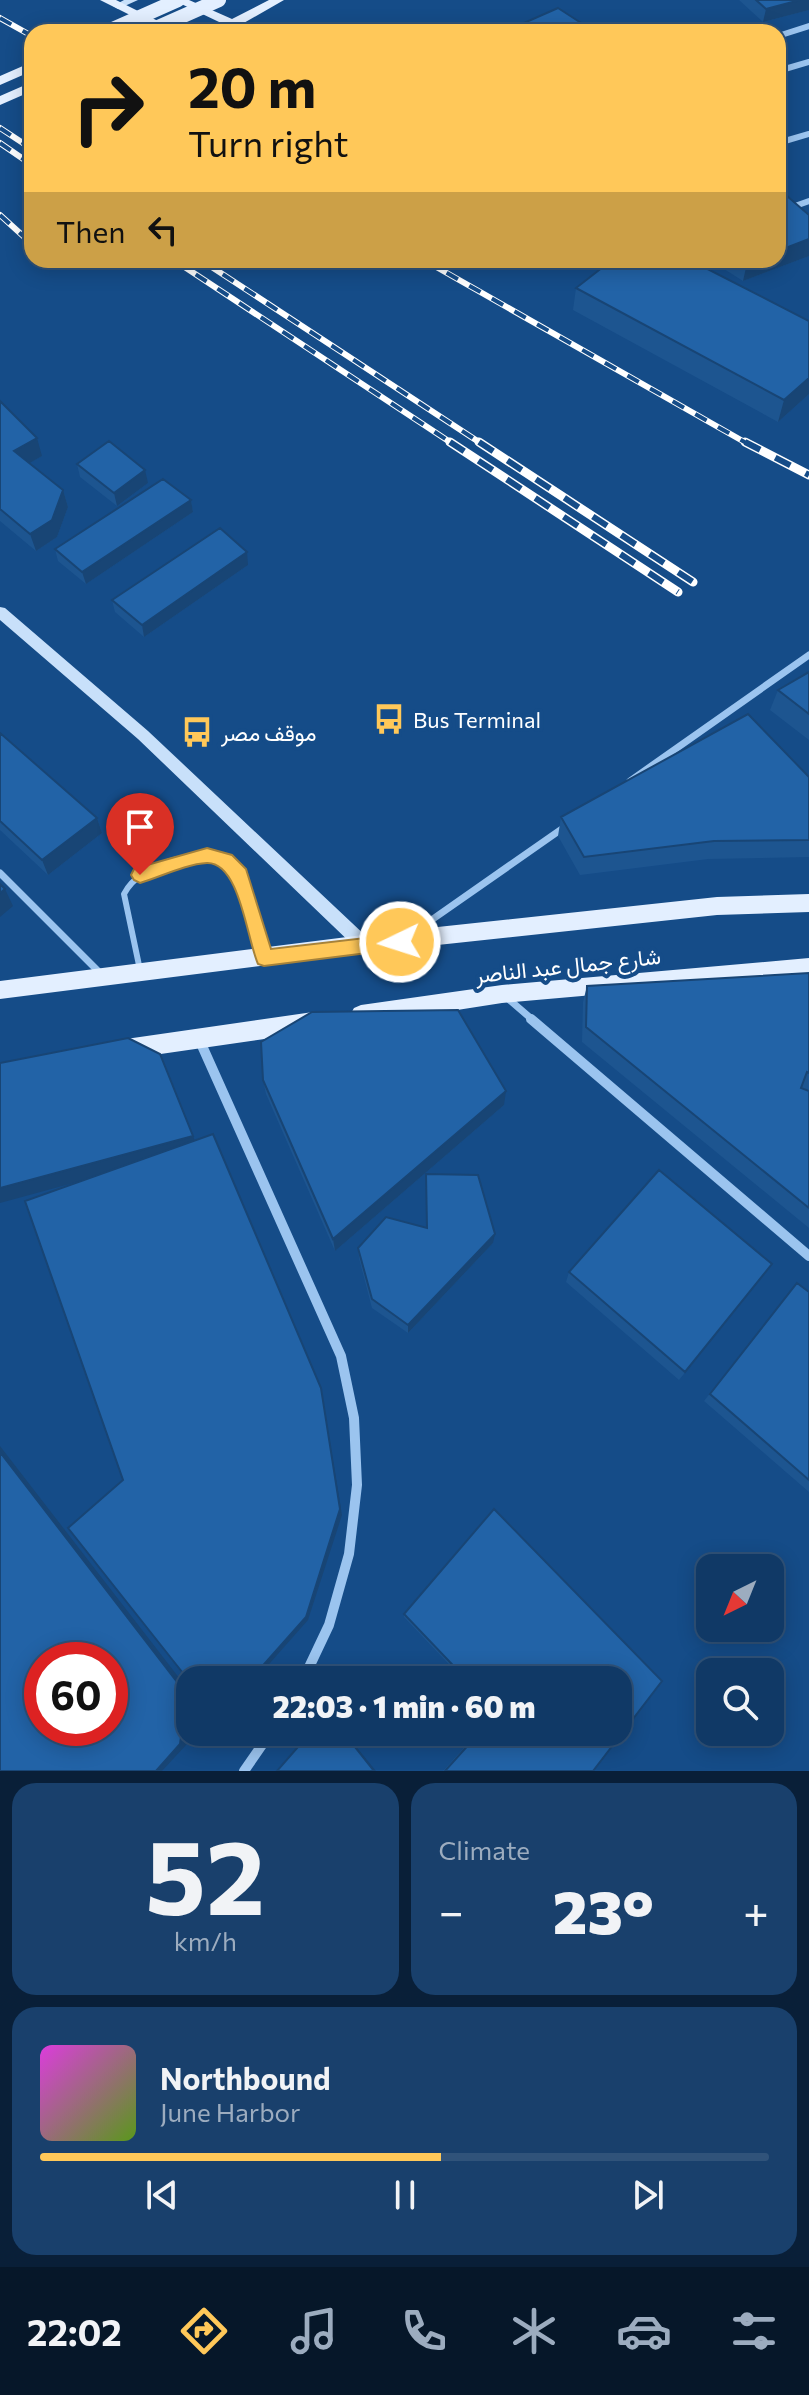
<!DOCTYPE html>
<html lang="en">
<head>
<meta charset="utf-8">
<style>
  body { margin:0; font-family:Commissioner,Vazirmatn,sans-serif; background:#19406c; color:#f1f3f6; height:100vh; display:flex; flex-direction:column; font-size:30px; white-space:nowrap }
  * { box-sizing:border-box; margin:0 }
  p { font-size:26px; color:#9cacbf }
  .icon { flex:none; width:44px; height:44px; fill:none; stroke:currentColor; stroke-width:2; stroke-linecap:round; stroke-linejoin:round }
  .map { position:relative; height:1771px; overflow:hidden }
  .details { display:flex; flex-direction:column; gap:12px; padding:12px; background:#091f38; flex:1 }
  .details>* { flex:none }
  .top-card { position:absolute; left:24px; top:24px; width:762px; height:244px; border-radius:24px; box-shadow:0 4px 20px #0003,0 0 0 2px #30537a; background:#ffc859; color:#111; overflow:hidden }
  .needle { width:52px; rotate:223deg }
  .controls { position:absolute; left:696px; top:1554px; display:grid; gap:16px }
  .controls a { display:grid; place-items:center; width:88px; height:88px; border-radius:16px; background:#103966; box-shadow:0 4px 20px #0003,0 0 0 2px #30537a; font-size:40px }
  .speed { position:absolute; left:24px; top:1642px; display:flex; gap:16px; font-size:40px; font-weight:700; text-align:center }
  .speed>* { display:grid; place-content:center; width:104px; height:104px; border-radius:50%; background:#103966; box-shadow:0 4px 20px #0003,0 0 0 2px #30537a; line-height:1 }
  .speed .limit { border:12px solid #d22; background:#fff; color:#111 }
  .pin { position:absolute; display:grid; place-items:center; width:68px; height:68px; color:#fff; margin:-82px -34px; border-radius:50% 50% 50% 0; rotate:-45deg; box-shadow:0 0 8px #0007 }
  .pin .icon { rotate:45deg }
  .me { position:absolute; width:88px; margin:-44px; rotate:266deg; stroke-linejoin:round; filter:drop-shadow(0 0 6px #0008) }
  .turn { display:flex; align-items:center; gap:28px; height:168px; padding:0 32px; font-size:36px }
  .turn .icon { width:104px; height:104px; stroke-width:2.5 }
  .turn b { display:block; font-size:56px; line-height:68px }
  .then { display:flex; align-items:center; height:76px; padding:0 32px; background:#0003; gap:16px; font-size:30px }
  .big { font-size:60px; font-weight:800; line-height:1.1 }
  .details .widget { flex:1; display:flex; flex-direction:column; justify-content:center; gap:12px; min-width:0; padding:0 28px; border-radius:24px; background:#19406c }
  .details .dial { align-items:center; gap:0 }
  .dial b { font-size:104px; line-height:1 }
  .song { display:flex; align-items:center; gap:24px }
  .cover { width:96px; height:96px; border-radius:12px; background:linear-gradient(135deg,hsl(300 70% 55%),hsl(90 70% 35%)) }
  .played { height:8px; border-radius:4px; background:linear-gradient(90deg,#ffc859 55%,#30537a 55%) }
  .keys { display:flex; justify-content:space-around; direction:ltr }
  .heat { display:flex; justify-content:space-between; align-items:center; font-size:44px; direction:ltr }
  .details .tiles { flex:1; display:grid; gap:12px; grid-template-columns:1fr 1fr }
  .widget:last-child { grid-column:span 2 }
  .trip { position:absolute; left:176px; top:1666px; width:456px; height:80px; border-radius:24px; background:#103966; box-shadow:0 4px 20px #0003,0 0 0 2px #30537a; font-weight:800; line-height:80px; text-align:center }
  .tabs { display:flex; height:128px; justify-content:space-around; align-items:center; background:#061729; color:#9cacbf }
  .tabs .icon { width:56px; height:56px }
  .tabs .current { color:#ffc859 }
  .tabs b { font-size:36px; color:#f1f3f6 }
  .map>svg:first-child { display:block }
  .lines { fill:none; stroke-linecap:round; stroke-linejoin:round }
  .lane { stroke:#9bc4ef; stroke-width:6 }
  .street-far2 { stroke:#9bc4ef; stroke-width:6 }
  .street-far1 { stroke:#9bc4ef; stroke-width:7 }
  .street { stroke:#9bc4ef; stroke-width:10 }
  .secondary { fill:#c8e0fa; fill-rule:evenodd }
  .primary { fill:#e3efff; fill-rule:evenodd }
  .rail-far1-casing { stroke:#fff; stroke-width:6 }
  .rail-casing { stroke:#fff; stroke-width:9 }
  .rail-far1 { stroke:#154c88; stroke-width:4; stroke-dasharray:13; stroke-linecap:butt }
  .rail { stroke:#154c88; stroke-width:6; stroke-dasharray:17; stroke-linecap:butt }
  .primary-bridge { stroke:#e3efff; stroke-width:14 }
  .wall { fill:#1d5590 }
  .shaded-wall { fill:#184575 }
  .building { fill:#2263a7; stroke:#184575; stroke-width:2; fill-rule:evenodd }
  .route { fill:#ffc859; stroke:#a6823a; stroke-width:2 }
  .labels { text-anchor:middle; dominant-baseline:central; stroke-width:8; stroke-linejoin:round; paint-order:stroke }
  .poi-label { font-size:22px; fill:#fff; stroke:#154c88; text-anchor:start }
  .street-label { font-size:22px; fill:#fff; stroke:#154c88 }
</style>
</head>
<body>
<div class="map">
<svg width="809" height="1771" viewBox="0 0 809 1771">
  <rect width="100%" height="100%" fill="#154c88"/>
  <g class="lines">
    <path class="lane" d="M140,970l-16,-76c17,-33 80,-49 110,-27l13,28 16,59"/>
    <path class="street-far2" d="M778,36l31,-10
      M778,71l31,-9
      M778,143l31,-9
      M778,212l31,-11"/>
    <path class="street-far1" d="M630,781l179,-126
      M0,873l102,102
      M410,935l156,-109
      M506,997l28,24"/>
    <path class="street" d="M531,1019l278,237
      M199,1039l142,317 13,62 3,67 -8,69 -20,71 -26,55
      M244,1771l27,-39"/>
    <path class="secondary" d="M124,0h14l-20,9 -5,-3z
      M0,607l5,1 143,123 221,208 2,5 -2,5 -6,2 -6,-2 -219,-210 -138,-119z"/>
    <path class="primary" d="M100,0h16l64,32h-16z
      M173,0h16l43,19 37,-19h15l-42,24 14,8h-16z
      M32,62v9l-32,14v-9z
      M32,82v9l-32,14v-9z
      M809,894v18l-92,3 -354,38 -363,46v-18l363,-46 354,-38z
      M809,958v18l-307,27 -141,22 -7,-3 -4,-7 4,-7 7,-3 141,-20z
      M313,1012l7,3 4,7 -4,7 -7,3 -194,28 -8,-3 -3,-7 3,-7 8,-3z"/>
    <defs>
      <path id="rail-far1" d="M0,18l32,18
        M0,128l32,21
        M0,143l32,22
        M0,215l32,29
        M174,260l279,184
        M201,260l281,184
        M424,260l324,184"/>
      <path id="rail" d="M450,442l228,150
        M479,442l214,140
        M745,442l64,33"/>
    </defs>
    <use href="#rail-far1" class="rail-far1-casing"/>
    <use href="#rail" class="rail-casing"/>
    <use href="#rail-far1" class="rail-far1"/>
    <use href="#rail" class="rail"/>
    <path class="primary-bridge" d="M106,32l72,-32
      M147,32l72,-32"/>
  </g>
  <path class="wall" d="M739,0h70v10l-46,12z
    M809,215v41l-66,25 -30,-19 -1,-2h66z
    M509,260h26l-12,8z
    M576,288l233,33v73l-31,28 -205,-112z
    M0,401l42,55 -13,7 34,27 5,17 -11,30 -21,14 -36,-30z
    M77,464l71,19 -31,23 -37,-29z
    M191,500l2,12 -107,72 -28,-23 -3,-12z
    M248,565l-104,72 -29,-25 -3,-12z
    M809,672v68l-39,-30 8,-20z
    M0,733l97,85 5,15 -54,42 -48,-45z
    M809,777v80l-101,2 -128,16 -22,-39 3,-19z
    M809,973v255l-227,-186 1,-40 4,-16z
    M263,1080l241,25 -169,146 -69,-157z
    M426,1174l67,69 -85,90 -36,-25 -13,-50 -1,-10 68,-20z
    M772,1264l-93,116 -113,-98 3,-10z
    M797,1283l12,9v200l-105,-91z
    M494,1509l168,172 -69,90h-150l35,-39h140v-52h-154l-60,-63v-3z"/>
  <path class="shaded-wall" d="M800,0h9v10l-46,12 3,-13z
    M809,239v17l-66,25 4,-18 8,-3h23v-9z
    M524,260h11l-12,8z
    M809,378v16l-31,28 6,-22z
    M37,438l5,18 -23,13 -5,-18z
    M145,470l3,13 -31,23 -3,-13z
    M63,490l5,17 -11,30 -21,14 -6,-17z
    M191,500l2,12 -107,72 -4,-12z
    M247,552l1,13 -104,72 -2,-12z
    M97,818l5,15 -54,42 -6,-15z
    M5,889l8,17 -13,11v-24z
    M506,1091l-2,14 -169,146 -2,-12z
    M193,1136l5,13 -198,54v-15z
    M495,1234l-2,9 -85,90v-8z
    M321,1388l21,127 -34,105 -53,60h-5z
    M0,1446l190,246v26l-3,26 -25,27h-6l-156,-319z
    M343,1732h1l32,39h-2z"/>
  <path class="building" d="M756,0h44l-34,9z
    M558,8l37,24h-84l-3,-2z
    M787,196l22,19v24l-31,12v-52z
    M612,260h78l119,61v57l-25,22 -208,-112z
    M0,401l37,37 -23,13 49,39 -11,30 -22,14 -30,-25z
    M109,441l36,29 -31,23 -37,-29z
    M163,479l28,21 -109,72 -27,-23z
    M220,528l27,24 -105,73 -30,-25z
    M809,672v42l-31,-24z
    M748,714l61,63v63l-95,1 -130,16 -23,-40z
    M0,733l97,85 -55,42 -42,-39z
    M0,884l5,5 -5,4z
    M809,973v100l-2,-1 -6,16 8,3v117l-223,-181 1,-41z
    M458,1010l48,81 -173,148 -70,-159 -2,-38 51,-30z
    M128,1038l32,16 33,82 -193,52v-125z
    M213,1134l108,254 19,121 -34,108 -56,63h-60v2l-122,-154 55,-48 -98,-279z
    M659,1170l113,94 -87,108 -116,-100z
    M426,1174l52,1 17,59 -87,91 -36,-26 -14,-51 28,-31 41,11z
    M797,1283l12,9v188l-99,-86z
    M0,1452l187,243 -7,49 -24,27h-156zM42,1660h68v68h-68z
    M494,1509l168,172 -69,90h-148l35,-39h138v-52h-151l-63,-66z
    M311,1732h32l31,39h-97z"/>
  <path class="route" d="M207,848l25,7 14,14 25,80 129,-15 7,2 3,6 -3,6 -143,18 -6,-2c-11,-24 -18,-102 -51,-101 -21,1 -47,14 -67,20l-6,-3 -3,-5 3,-6 6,-2z"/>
  <defs>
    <symbol id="bus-bare" viewBox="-9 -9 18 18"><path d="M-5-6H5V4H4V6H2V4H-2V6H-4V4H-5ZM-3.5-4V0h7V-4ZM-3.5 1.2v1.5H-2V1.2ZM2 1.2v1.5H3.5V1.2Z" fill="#ffc859" stroke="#154c88" stroke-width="2.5" paint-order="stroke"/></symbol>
  </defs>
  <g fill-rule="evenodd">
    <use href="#bus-bare" x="367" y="697" width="44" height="44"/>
    <use href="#bus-bare" x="175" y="710" width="44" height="44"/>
  </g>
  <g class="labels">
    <g class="poi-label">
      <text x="413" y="719">Bus Terminal</text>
      <text x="221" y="732">موقف مصر</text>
    </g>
    <g class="street-label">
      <text transform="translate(568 965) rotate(-6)">شارع جمال عبد الناصر</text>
    </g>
  </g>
</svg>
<div class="controls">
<a><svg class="needle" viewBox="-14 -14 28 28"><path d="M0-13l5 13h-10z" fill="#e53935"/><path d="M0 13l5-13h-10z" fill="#9cacbf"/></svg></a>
<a><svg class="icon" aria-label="search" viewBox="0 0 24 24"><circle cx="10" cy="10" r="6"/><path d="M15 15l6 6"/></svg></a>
</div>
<div class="speed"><div class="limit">60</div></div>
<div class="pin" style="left:140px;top:875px;background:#d93025"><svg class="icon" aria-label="arrive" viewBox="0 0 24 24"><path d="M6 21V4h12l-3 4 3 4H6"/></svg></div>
<svg class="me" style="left:400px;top:942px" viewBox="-20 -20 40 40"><circle r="17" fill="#ffc859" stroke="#fff" stroke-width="3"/><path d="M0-11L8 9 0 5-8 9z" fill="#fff"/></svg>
<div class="trip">22:03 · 1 min · 60 m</div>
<div class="top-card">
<div class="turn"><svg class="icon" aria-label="right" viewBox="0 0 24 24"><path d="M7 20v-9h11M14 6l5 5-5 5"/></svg><div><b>20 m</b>Turn right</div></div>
<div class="then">Then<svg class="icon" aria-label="left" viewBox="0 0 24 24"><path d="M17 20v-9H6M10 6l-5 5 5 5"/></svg></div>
</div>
</div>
<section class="details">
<div class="tiles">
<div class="widget dial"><b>52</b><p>km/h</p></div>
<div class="widget"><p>Climate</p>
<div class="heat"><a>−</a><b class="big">23°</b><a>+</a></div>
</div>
<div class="widget">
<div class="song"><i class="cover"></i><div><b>Northbound</b><p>June Harbor</p></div></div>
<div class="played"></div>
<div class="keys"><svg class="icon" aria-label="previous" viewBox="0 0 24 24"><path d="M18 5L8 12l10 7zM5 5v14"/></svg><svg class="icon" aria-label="pause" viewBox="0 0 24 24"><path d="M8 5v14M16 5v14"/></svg><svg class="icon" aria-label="next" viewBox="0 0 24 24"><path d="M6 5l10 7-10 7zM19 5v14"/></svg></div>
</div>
</div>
</section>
<nav class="tabs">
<b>22:02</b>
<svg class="icon current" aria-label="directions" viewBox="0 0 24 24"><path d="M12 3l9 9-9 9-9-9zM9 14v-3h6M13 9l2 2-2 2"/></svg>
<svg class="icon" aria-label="music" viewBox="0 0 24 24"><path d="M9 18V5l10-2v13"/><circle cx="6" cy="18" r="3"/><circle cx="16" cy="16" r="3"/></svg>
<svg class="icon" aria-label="phone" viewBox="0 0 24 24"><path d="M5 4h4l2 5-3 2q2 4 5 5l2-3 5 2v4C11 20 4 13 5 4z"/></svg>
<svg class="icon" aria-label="climate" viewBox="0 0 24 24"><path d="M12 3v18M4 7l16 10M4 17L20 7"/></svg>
<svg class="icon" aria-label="car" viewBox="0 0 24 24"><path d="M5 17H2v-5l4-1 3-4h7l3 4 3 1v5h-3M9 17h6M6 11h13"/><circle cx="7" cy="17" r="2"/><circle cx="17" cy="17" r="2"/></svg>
<svg class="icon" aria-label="filters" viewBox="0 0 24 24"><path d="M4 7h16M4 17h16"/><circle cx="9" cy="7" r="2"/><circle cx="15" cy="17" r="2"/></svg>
</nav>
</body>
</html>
